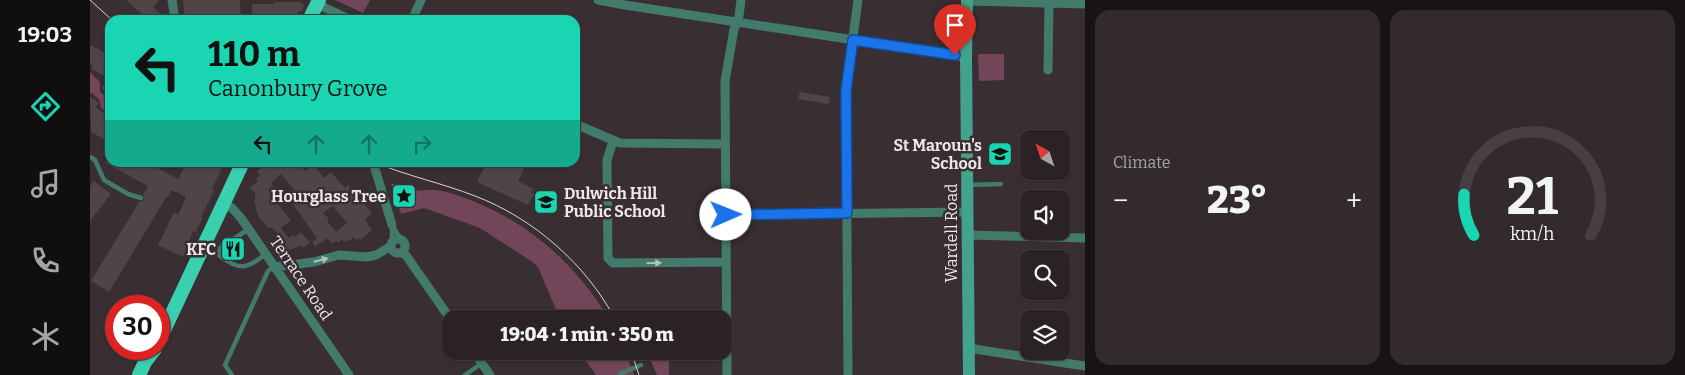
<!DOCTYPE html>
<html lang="en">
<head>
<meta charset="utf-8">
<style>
  body { margin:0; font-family:Bitter,serif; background:#332a2e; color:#f1f3f6; height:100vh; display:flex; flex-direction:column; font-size:19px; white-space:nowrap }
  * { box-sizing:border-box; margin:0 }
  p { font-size:16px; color:#a6a4a7 }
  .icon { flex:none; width:28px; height:28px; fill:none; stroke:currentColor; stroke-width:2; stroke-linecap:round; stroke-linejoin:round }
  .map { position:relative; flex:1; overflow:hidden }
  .sheet { display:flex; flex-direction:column; gap:10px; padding:10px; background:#181315; width:600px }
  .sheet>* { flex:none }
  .top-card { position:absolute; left:15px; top:15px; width:475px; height:152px; border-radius:15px; box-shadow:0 1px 4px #0004,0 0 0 1px #473f43; background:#1ad5b2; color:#111; overflow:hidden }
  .needle { width:32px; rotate:320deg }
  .tools { position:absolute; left:930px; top:130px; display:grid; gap:10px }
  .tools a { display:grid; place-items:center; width:50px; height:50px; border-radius:10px; background:#2b2226; box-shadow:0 1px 4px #0004,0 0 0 1px #473f43; font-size:25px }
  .speed { position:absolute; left:15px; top:295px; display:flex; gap:10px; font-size:25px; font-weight:700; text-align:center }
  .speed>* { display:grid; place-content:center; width:65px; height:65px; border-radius:50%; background:#2b2226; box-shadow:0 1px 4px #0004,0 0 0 1px #473f43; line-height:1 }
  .speed .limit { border:8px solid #d22; background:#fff; color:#111 }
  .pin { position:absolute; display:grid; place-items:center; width:42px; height:42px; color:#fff; margin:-51px -21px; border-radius:50% 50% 50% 0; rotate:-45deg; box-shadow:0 0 5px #0007 }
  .pin .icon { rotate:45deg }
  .me { position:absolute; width:55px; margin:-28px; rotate:89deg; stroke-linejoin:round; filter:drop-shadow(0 0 4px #0008) }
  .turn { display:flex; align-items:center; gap:18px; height:105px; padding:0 20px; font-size:22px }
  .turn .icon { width:65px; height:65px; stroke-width:2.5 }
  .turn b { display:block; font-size:35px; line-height:42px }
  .lanes { display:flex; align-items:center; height:48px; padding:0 20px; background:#0003; justify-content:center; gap:25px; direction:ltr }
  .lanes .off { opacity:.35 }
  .big { font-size:38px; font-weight:800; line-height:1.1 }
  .sheet .card { flex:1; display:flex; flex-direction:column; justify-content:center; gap:8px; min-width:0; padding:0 18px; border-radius:15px; background:#332a2e }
  .sheet .dial { align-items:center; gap:0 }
  .dial svg { height:130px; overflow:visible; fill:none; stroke:#473f43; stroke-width:7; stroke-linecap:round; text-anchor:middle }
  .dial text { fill:#f1f3f6; stroke:none }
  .heat { display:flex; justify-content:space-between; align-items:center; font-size:28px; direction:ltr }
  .sheet .tiles { flex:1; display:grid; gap:10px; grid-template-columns:repeat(2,1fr) }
  .trip { position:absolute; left:352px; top:310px; width:290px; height:50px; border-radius:15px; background:#2b2226; box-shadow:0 1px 4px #0004,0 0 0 1px #473f43; font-weight:800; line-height:50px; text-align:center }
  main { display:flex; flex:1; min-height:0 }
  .menu { display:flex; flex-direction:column; width:90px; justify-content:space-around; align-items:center; background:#110e0f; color:#a6a4a7 }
  .menu .icon { width:35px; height:35px }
  .menu .current { color:#1ad5b2 }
  .menu b { font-size:22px; color:#f1f3f6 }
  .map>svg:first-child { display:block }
  .green { fill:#734559 }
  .building { fill:#504449; fill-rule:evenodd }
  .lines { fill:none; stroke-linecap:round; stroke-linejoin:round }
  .service { stroke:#427a6b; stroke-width:4.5 }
  .minor { stroke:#427a6b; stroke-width:9 }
  .secondary { stroke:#43a28b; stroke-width:12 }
  .trunk { stroke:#3acfaf; stroke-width:14 }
  .tram { stroke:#dad3d5; stroke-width:1 }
  .oneway { fill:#b2c1bd }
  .route-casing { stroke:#114b97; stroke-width:12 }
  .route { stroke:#1a73e8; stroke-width:9 }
  .labels { text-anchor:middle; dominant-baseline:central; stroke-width:5; stroke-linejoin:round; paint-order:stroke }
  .poi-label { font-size:16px; font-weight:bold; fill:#eee7e9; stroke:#392e32; text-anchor:end }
  .street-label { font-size:16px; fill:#eee7e9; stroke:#392e32 }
</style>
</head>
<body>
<main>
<nav class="menu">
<b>19:03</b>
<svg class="icon current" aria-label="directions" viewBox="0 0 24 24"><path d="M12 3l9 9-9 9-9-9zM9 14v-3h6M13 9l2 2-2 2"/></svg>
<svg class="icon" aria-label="music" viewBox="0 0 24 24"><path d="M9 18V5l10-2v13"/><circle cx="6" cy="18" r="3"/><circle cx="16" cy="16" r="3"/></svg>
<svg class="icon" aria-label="phone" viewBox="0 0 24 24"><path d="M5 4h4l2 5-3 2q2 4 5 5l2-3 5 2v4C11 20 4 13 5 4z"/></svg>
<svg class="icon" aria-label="climate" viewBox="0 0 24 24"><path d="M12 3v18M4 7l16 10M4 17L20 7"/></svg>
</nav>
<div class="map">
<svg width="995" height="375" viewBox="0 0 995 375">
  <rect width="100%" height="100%" fill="#392e32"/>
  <path class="green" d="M245,0h35l-7,13z
    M888,54h26v26l-25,1z
    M0,72l10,10v10l10,8v14l-9,-6 -2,-9 -9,-7z
    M301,183c6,2 16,8 22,8 15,-1 22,-3 37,2 69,21 122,65 159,126h-49l-22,-52 -7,-6 -51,-33 -56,-20 -23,6z
    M538,310h10l1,4h29v5h-37z
    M489,351h46l9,24h-38z
    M556,351h23v24h-12z"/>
  <path class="building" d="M36,0h33l-6,7 8,7 -6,6h-7z
    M93,0h57l1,20h-56z
    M184,2h26l5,3 -4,7 -2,-1 -4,9h-43v-16h22z
    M0,45l20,10v39l-7,-4 -1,-3 5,-10 -15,-8 1,-3 -3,-2z
    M710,92l30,5 -1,7 -31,-5z
    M0,97l9,6 -3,4 14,11v21l-5,1 -14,-8z
    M14,162h43l31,17 6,-11 -10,-6h51l-13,27 2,2 -13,26h2l-7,15 -3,-1 -10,26 -25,-12 16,-33 4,3 8,-18 -14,-7 -4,7 -1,-1 -58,96 -18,-11 48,-79 6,-2 -2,-5 5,-9z
    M172,162h36l7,9 8,-7 11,14 7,-6 14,16 3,-3 24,28 -7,7 7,10 -11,10 -1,-2 -4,2 -2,-3 -5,4 -1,-1 -4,2 -2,-3 -4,4 -1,-2 -5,3 -4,-6 -13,8 -3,-4 5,-4 -25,-35 8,-6 -19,-23 -10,9 4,6 -6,5 22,26 -10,8 8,10 4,-3 2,2 6,-5 9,11 -7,5 -2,-3 -13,6 -8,1 -5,-7 7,-6 -9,-11h-5l-11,-13 2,-1 -4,-5 2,-2 -3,-4 1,-1v-9l-5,-6 8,-6 -2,-2 4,-4 -3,-4 7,-5zM243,206l14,17 -11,9 -8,-10v-4l-5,-5z
    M397,162h40l-9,19 15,8 -2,4 3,1 -6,11 -51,-23z
    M4,181l17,13 -21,27v-34z
    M149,240l6,7 -16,10 -5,-3v-4z"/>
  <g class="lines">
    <path class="service" d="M0,157l5,3 9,20 24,14 13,4
      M879,185l32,-1
      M302,225v18
      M302,225l9,15
      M159,229l-28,18 -3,6 2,3c21,16 27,12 46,-2
      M501,319l13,-8
      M530,374l21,-9
      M142,375l-7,-10 43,-94 6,-4
      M375,375l17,-12"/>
    <path class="minor" d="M82,0l3,20
      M508,0l27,5 341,52
      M877,1l118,3
      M227,4l34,16
      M322,20l9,-20
      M958,70l1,-67
      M485,124l45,19 105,1
      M523,141l-6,19 1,98 5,5 113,-1
      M283,162l19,63
      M133,203l9,5 9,10 108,157
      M636,215l242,-3
      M877,235l118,3
      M301 246a7 7 0 1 1 14 0a7 7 0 1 1-14 0Z
      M313,251l48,69
      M185,267l39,-5 25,-7 28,2 9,-2 15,-9
      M878,348l117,18
      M383,351l17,24
      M637,375l-2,-294 9,-52 5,-13 2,-16
      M758,375l-2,-285 12,-90"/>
    <path class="secondary" d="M877,0l-1,57 3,318"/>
    <path class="trunk" d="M219,20l10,-20
      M69,341l84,-179
      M49,375l6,-13 10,-13"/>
    <path class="tram" d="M0,0l22,20
      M284,162c33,14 68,21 101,34 58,22 111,68 140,123
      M541,351l8,24"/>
  </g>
  <defs><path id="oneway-solid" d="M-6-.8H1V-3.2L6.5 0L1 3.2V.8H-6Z" transform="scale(1.25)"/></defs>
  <g class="oneway">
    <use href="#oneway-solid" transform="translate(231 260) rotate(-14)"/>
    <use href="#oneway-solid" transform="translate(564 263) rotate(-1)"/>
  </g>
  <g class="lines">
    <defs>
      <path id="route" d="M636,215l121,-2 -1,-123 7,-50 102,15"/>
    </defs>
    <use href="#route" class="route-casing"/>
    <use href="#route" class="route"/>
  </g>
  <defs>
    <symbol id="school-square" viewBox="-11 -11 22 22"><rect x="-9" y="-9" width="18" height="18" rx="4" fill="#1ad5b2" stroke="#392e32"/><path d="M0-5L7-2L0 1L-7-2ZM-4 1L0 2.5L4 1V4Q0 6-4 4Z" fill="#111"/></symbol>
    <symbol id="sight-square" viewBox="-11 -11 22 22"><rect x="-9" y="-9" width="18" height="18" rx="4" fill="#1ad5b2" stroke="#392e32"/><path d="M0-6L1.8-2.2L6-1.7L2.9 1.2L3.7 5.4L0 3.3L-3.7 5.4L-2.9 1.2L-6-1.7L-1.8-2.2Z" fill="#111"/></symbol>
    <symbol id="restaurant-square" viewBox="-11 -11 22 22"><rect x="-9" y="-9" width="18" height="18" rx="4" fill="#1ad5b2" stroke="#392e32"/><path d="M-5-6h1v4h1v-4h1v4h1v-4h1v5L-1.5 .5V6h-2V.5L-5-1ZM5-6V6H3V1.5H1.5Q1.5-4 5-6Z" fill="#111"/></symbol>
  </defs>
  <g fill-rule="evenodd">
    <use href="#school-square" x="896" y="140" width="28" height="28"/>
    <use href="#sight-square" x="300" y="182" width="28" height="28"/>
    <use href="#school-square" x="442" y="188" width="28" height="28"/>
    <use href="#restaurant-square" x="129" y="235" width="28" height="28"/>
  </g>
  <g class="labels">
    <g class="poi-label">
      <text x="892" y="145">St Maroun's<tspan x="892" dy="18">School</tspan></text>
      <text x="474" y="193" text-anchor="start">Dulwich Hill<tspan x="474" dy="18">Public School</tspan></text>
      <text x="296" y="196">Hourglass Tree</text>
      <text x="126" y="249">KFC</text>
    </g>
    <g class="street-label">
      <text transform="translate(861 233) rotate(-90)">Wardell Road</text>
      <text transform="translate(211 278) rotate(56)">Terrace Road</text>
    </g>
  </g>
</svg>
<div class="tools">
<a><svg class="needle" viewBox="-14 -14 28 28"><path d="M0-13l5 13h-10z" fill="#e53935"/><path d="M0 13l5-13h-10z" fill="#a6a4a7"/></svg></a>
<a><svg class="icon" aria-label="sound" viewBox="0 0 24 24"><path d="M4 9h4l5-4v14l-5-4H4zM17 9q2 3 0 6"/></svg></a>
<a><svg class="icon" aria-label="search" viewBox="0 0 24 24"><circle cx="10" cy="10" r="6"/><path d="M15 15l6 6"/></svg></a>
<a><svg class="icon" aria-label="layers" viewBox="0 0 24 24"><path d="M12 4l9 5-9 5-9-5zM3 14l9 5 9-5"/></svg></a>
</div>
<div class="speed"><div class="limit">30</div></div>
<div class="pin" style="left:865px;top:55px;background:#d93025"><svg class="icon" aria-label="arrive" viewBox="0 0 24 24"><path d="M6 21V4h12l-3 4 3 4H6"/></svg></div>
<svg class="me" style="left:636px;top:215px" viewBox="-20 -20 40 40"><circle r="19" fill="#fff"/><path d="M0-13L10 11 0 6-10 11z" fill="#1a73e8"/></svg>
<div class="trip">19:04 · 1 min · 350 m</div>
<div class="top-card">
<div class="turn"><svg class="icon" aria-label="left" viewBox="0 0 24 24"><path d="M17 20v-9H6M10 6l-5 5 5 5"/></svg><div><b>110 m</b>Canonbury Grove</div></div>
<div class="lanes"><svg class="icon" aria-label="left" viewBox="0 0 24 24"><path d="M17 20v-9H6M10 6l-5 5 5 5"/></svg><svg class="icon off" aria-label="ahead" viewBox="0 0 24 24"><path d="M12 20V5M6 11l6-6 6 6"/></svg><svg class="icon off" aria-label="ahead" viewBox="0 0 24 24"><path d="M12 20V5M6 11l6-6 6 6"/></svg><svg class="icon off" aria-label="right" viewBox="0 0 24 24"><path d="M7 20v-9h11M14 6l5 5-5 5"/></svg></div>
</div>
</div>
<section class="sheet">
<div class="tiles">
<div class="card"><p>Climate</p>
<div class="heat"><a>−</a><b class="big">23°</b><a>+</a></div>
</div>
<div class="card dial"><svg viewBox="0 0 100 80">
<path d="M14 69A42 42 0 1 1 86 69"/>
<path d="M14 69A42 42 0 0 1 8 44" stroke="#1ad5b2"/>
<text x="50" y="56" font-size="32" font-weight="700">21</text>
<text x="50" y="72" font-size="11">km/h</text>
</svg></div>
</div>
</section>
</main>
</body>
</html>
